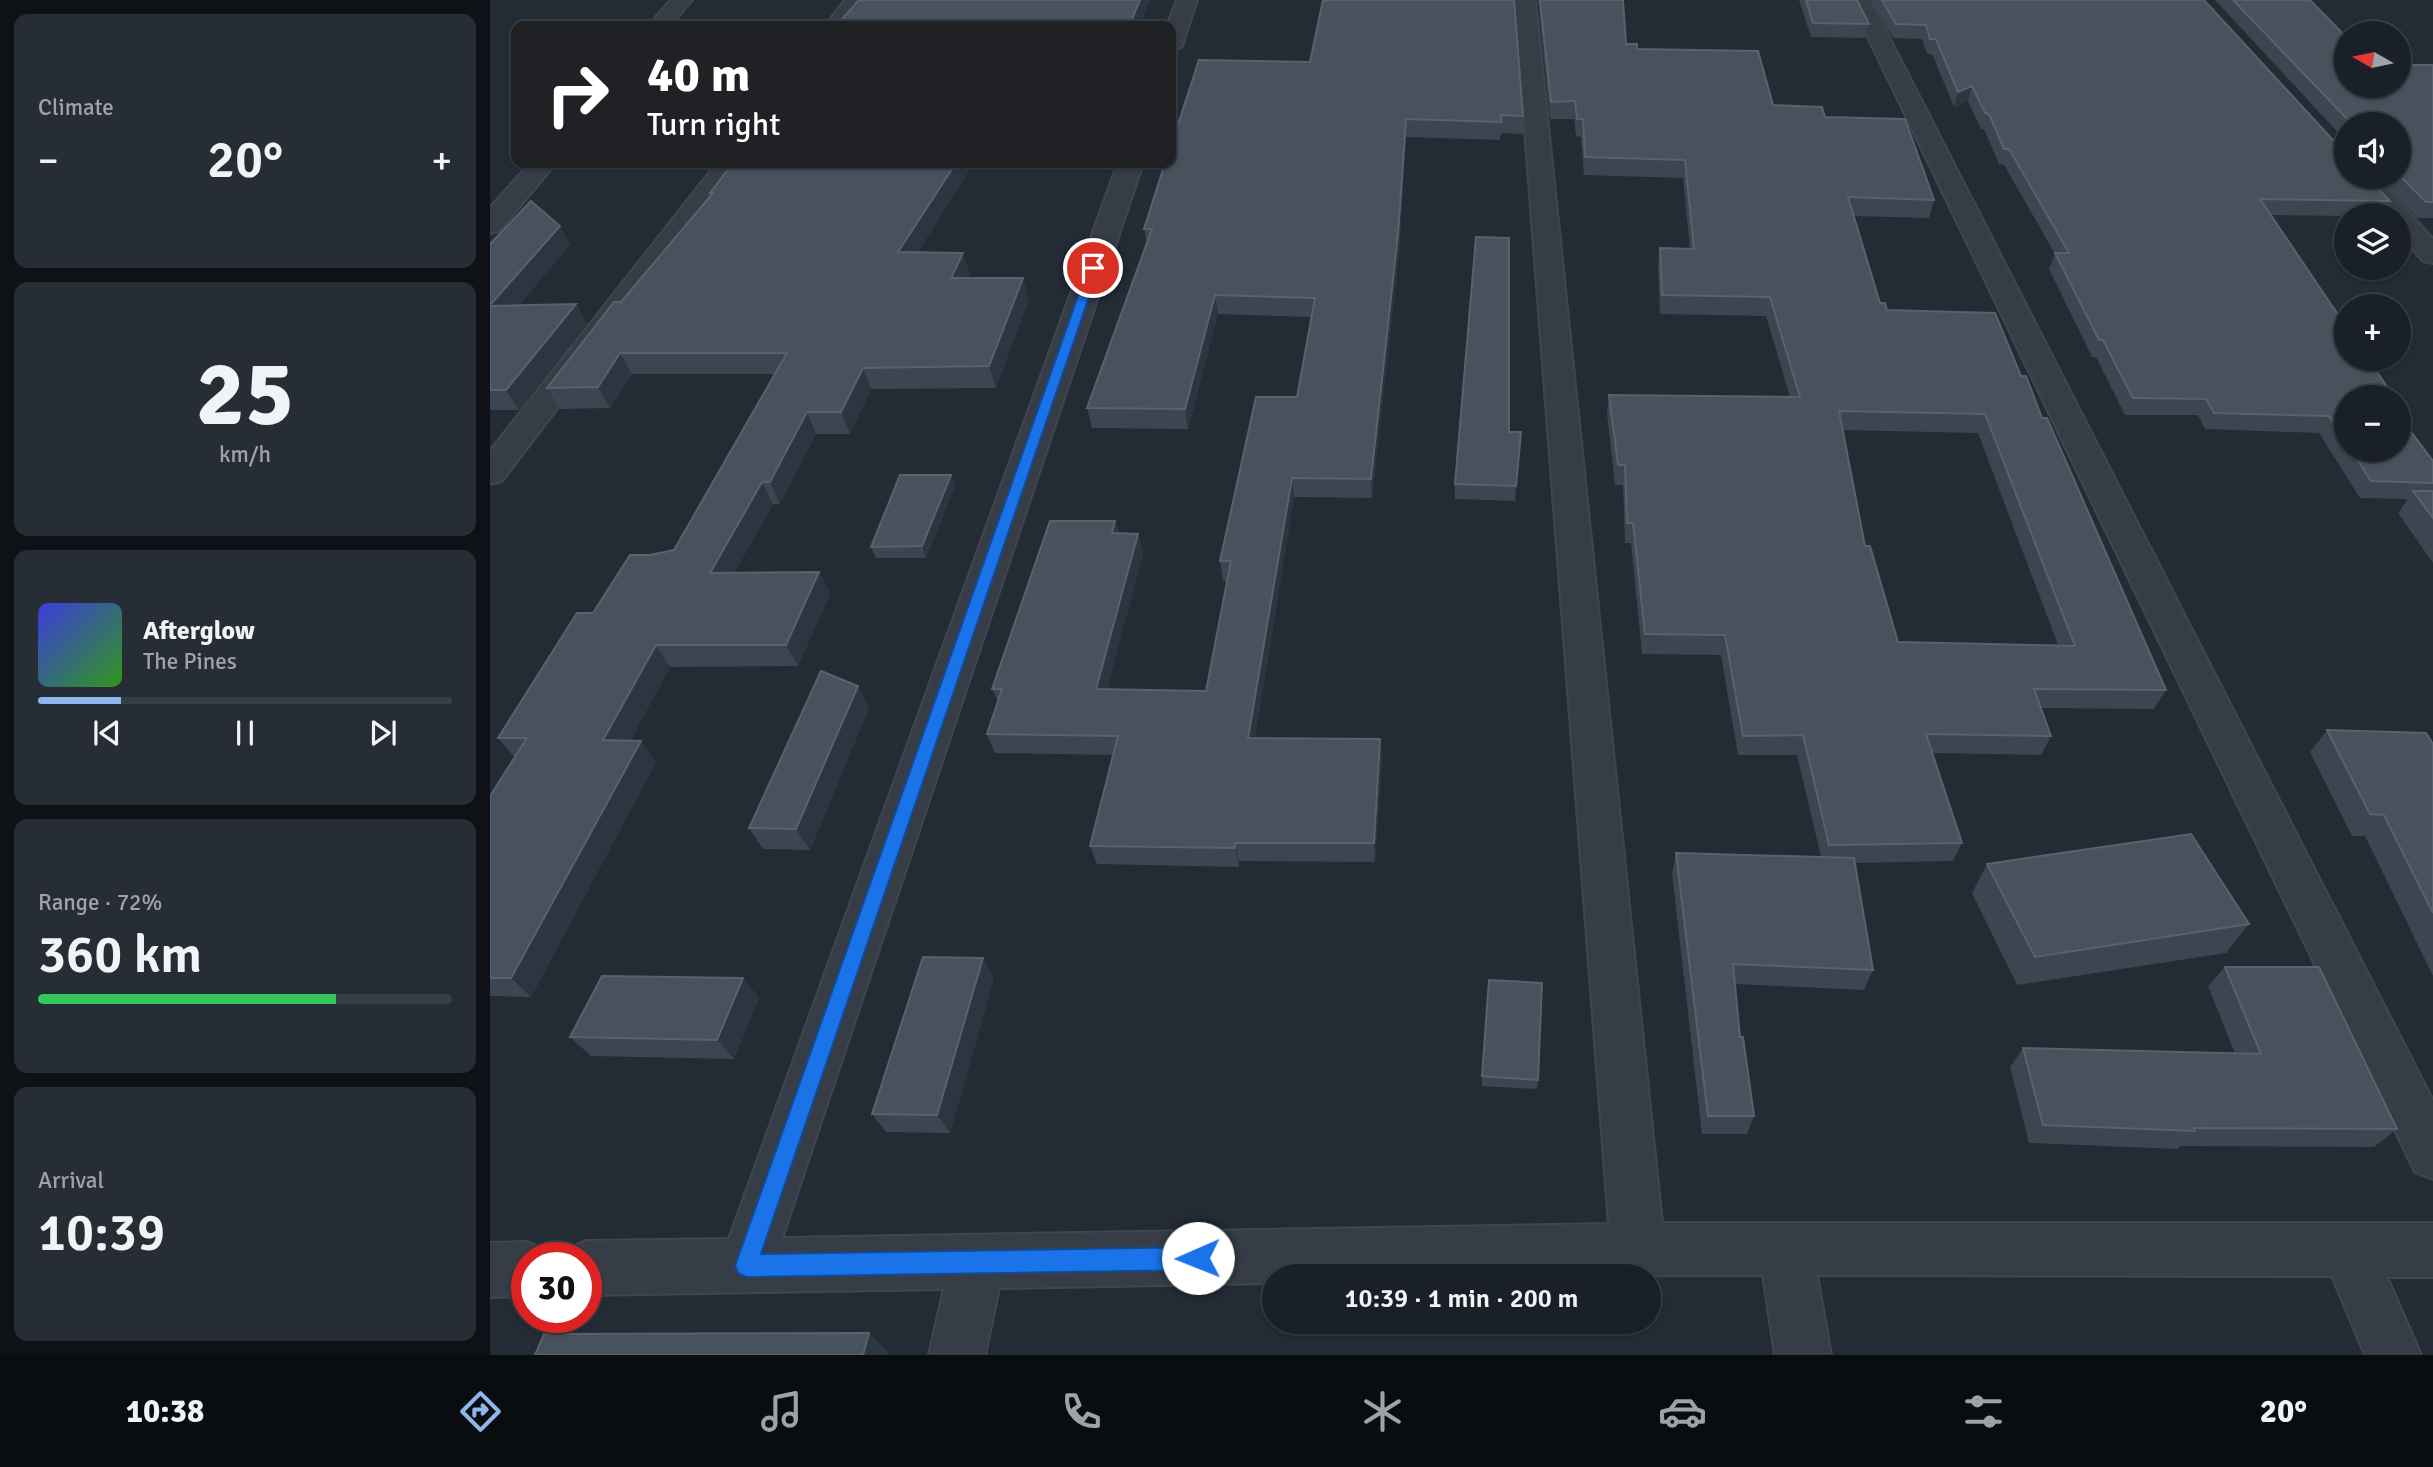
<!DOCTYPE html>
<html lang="en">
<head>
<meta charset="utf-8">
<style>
  body { margin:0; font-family:Signika,sans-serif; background:#272d34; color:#f1f3f6; height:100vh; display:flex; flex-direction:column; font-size:26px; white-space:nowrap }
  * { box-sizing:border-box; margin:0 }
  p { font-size:23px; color:#9fa3a8 }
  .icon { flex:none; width:38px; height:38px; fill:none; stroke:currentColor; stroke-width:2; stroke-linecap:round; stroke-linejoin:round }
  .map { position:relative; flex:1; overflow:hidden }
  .side { display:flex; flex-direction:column; gap:14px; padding:14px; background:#0e1216; width:490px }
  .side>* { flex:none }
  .hud { position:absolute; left:21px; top:21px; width:665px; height:147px; border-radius:14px; box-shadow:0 2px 5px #0004,0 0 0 2px #383e45; background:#202124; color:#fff; overflow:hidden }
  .needle { width:46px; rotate:279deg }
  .controls { position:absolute; left:1844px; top:21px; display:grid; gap:14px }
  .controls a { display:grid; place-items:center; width:77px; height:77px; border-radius:50%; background:#1a2028; box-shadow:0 2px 5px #0004,0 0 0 2px #383e45; font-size:35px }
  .speed { position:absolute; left:21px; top:1242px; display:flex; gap:14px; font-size:35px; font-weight:700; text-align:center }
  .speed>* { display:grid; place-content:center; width:91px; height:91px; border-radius:50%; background:#1a2028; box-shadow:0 2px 5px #0004,0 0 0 2px #383e45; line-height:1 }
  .speed .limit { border:10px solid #d22; background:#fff; color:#111 }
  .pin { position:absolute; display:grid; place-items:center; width:60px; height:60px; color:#fff; margin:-30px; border:4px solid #fff; border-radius:50%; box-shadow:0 2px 7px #0007 }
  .me { position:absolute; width:77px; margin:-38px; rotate:269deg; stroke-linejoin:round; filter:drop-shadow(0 0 5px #0008) }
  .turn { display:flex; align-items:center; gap:24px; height:147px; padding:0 21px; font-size:32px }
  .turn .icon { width:91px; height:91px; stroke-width:2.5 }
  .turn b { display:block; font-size:49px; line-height:60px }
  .big { font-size:52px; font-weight:600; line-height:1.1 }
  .side .widget { flex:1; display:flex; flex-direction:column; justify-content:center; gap:10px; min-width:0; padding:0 24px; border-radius:14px; background:#272d34 }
  .side .dial { align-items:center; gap:0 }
  .dial b { font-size:91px; line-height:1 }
  .song { display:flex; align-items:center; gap:21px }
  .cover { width:84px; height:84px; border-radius:10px; background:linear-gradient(135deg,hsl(240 70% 55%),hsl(110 70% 35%)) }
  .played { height:7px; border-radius:4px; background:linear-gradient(90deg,#8db6ea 20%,#383e45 20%) }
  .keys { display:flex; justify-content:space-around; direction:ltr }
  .heat { display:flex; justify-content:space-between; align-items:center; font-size:38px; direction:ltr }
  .charge { height:10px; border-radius:5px; background:linear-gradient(90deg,#34c759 72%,#383e45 0) }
  .trip { position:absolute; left:772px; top:1264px; width:399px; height:70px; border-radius:35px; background:#1a2028; box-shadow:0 2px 5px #0004,0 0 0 2px #383e45; font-weight:600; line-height:70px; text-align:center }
  .tab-bar { display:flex; height:112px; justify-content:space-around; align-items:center; background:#0a0d10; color:#9fa3a8 }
  .tab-bar .icon { width:49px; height:49px }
  .tab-bar .current { color:#8db6ea }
  .tab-bar b { font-size:32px; color:#f1f3f6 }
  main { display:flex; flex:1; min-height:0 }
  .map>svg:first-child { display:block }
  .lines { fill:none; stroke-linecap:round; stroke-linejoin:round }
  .minor-casing { stroke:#3f464f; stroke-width:4 }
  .minor { fill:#363d46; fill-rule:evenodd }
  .wall { fill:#3b4651; fill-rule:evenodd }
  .shaded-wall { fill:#2c3640 }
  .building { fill:#48525d; stroke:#58626d; stroke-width:2; fill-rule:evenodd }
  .route { fill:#1a73e8; stroke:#114b97; stroke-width:2 }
</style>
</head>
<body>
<main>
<section class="side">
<div class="widget"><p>Climate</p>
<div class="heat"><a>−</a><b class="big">20°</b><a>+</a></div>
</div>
<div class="widget dial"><b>25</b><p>km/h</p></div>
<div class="widget">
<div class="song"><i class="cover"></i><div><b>Afterglow</b><p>The Pines</p></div></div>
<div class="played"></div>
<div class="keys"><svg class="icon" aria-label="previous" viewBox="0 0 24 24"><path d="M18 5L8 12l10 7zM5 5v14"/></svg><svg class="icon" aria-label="pause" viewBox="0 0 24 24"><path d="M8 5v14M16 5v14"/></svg><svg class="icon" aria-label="next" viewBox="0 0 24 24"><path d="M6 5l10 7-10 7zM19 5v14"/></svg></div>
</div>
<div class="widget"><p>Range · 72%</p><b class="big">360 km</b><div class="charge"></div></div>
<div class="widget"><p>Arrival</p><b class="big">10:39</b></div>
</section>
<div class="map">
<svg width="1943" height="1355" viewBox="0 0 1943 1355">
  <rect width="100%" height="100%" fill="#232b35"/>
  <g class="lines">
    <defs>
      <path id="minor" d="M181,0h21l-22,26h-22z
        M355,0h21l-19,26h-22z
        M687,0h20l-15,46 -11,7v-27h-4z
        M1025,0h20l127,1223h771v54h-46l34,78h-56l-33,-79 -515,-1 14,80h-56l-12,-80 -489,1v7l-275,5 -14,67h-56l15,-66 -358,6v-37h-23l4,-9 19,-8 143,-2 389,-1076h25l-361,1075 827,-14z
        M1360,0h20l563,1101v78l-18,-7z
        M40,163h26l-57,68 -9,2v-25z
        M227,163h26l-241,318 -12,3v-33z
        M1858,177h27l58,62v24l-10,-2 -24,-27v-19h-16z
        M37,1242l19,8 3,8h-22v38l-37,1v-54z"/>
    </defs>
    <use href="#minor" class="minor-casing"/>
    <use href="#minor" class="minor"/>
  </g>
  <path class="wall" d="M1048,0h85l3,44 147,61 52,12 109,83 -5,18 -76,-2 27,87 7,7 134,66 21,42 124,272 -12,19 -113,-1 10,28 -10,19 -109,-2 30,90 -9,18 -98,2 18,107 -9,20 -129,-6 5,53 14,79 -7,18h-45l-30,-260 4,-21 145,4 -24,-102h-59l-17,-100 -79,-1 -11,-111h-6l-2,-58h-8l-8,-71 2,-19 181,2 -24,-81 -106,-2 -2,-47 2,-19 30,1 -7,-71 -99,-3 -3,-38 -5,-1 -2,-17h-24zM1353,430l135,3 80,212 -160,-3 -33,-96z
    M1309,0h58l12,24 -4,14 -54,-1z
    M1381,0h333l143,177 43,24 -8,14h-35v1l-76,-1 76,182v53h52v-45l5,7 -3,5 32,44v102l-35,-50 10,-14 -48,-1 -41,-65 -114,-4 -7,-14h-73l-29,-58h-4l-43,-88 6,-15 -51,-89 -5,-1 -15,-35h-3l-13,-28 -14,6 -22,-53h-5l-5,-15 -29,-1z
    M1725,0h95l37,86 86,-21v153h-16l-40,-41h22v-53h-52v18z
    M709,60l324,56v18l-22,-1 -1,7 -94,-3 -7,116 -27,245 -78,-1 -39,241 125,1 2,19 -7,104 -136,-1v6l-142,-3 -7,-18 23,-91 -118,-2 -8,-19 11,-32 -6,-13 123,-168 4,12 19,1 5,19 -36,136 99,2 21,-110h-4l-3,-20 77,-164 15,-80 -94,-3 -30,115 -96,-1 -5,-20 60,-163 -3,-16z
    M220,193l208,60 52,21 -2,4 61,21 -33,89 -125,1 -21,45h-34l-36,70h-7l-39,69 85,-1 11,22 -32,72 -128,1 -40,74 26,21 -125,235 -41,-1v-200l25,-38 -17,-20 95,-125 57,-58 24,-5 101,-176h-143l-22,34 -50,1 -13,-21 74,-86 90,-107z
    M70,226l10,19 -52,61 58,-2 11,20 -68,86h-29v-166z
    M1019,432l11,15 -5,54 -60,-2v-15z
    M461,475l4,11 -29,72h-50l-5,-11z
    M368,686l11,22 -59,142 -47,-1 -14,-21z
    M1837,730l106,14v232l-68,-140h-13l-42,-84z
    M1497,864l262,60 -23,29 -209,32 -45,-92z
    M493,958l11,20 -44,155 -64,-1 -14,-18z
    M1735,967l172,162 -23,18 -193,-1 -4,3 -148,-6 -19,-76 13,-19 212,5 -27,-67z
    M253,978l16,20 -25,61 -143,-3 -21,-19z
    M992,1076l56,4 -1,9 -55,-3z"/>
  <path class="shaded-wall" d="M650,0h10l-10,26h-11z
    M1482,86l-4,15 -14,6 4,-15z
    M916,119v18l-7,116 -27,245 -1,-19z
    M466,163h18l-69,110 -7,-21z
    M70,226l10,19 -69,81 -11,-18v-3z
    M473,253l7,21 -13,24 -6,-20z
    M533,278l6,21 -33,89 -7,-22z
    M725,295l3,19 -30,115 -3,-20z
    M86,304l11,20 -68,86 -13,-20z
    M130,353l12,21 -22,34 -12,-21z
    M373,368l8,21 -21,45 -9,-22z
    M317,412l9,22 -36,70 -10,-22z
    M1031,432l-1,15 -5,54 1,-15z
    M461,475l4,11 -29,72 -4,-12z
    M802,478l2,19 -42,260 -4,-19z
    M272,482l11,22 -51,90 -12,-21z
    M625,521l5,20 -8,-8z
    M648,534l5,19 -41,156 -6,-20z
    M329,572l11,22 -32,72 -12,-21z
    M166,645l14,22 -51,94 -16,-21z
    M368,686l11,22 -59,142 -14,-21z
    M890,739l2,19 -7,104 -1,-19z
    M151,741l15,21 -125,235 -20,-19z
    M745,843l4,18v6l-4,-19z
    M493,958l11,20 -44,155 -13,-18z
    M253,978l16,20 -25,61 -17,-19z
    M379,1333l20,19 -1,3h-25z"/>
  <path class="building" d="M369,0h281l-11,26h-293z
    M833,0h191l9,116 -22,-1v7l-95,-3 -8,115 -27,245 -79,-1 -44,260 132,1 -6,104h-139v5l-145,-2 28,-110 -131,-2 15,-45h-10l58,-168h65l-3,12 26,1 -42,155 110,2 25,-130h-11l36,-164h41l18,-99 -100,-3 -30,114 -98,-1 65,-179h-8l21,-66h6v-17l28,-86 111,2z
    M1050,0h83l3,44h11v5l121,2 15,54 49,2 3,10 80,2 29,81 -86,-3 32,106h5l2,7 108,3 26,63h5l16,42h5l119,272 -132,-1 17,47 -125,-2 36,109 -133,2 -26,-110 -60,1 -18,-101 -80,-1 -12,-111h-6l-2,-58h-7l-9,-70 191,2 -30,-100 -108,-2 -2,-47 34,1 -9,-89 -100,-3 -2,-38h-6l-2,-18 -24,1zM1349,411l146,3 90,232 -177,-4 -28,-96h-5z
    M1316,0h51l12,24 -56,-1z
    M1392,0h322l140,152 3,1v24h20l23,24 -130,-2 87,129v31h21l26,38h-47v47l-18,-28 -115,-3 -8,-14 -73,-1 -30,-58h-4l-44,-87h14l-60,-104h-5l-15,-35 -4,-1 -13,-27 -14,6 -22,-53h-6l-4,-14 -30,-1z
    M1743,0h77l37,38v48h52v-21h34v137h-7l-27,-27v-51h-47z
    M243,163h223l-58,89 65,1 -12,25h72l-34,88 -126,2 -22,44h-34l-37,70h-8l-52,91 109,-1 -33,73h-130l-53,95 38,1 -130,237h-21v-182l37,-58h-29l79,-125h16l37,-58h20l24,-5 113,-197h-167l-22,34 -51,1 67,-86h7l92,-109h-3z
    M41,201l29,25 -70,79v-61z
    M986,237l33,1v194h12l-5,54 -61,-2z
    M86,304l-70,86h-16v-84z
    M1909,405l5,7h-5z
    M1909,416l34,45v22l-62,-2 -20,-31h48z
    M410,475h51l-29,71 -51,1z
    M1923,491h20v27z
    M331,671l37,15 -62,143 -47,-1z
    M1837,730l99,3 7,11v169l-49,-98 -14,-1z
    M1701,834l58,90 -214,33 -48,-93z
    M1186,853l178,5 19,112 -140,-6 7,73h3l11,79h-46z
    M433,957l60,1 -46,157 -65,-1z
    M1735,967h94l78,162 -203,-1 1,3 -152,-6 -20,-77 238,6z
    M112,976l141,2 -26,62 -147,-3z
    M999,980l53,3 -4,97 -56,-4z
    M379,1333l-6,22h-328l9,-21z"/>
  <path class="route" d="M599,265l10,3 -338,986 437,-7 7,4 4,7 -4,8 -7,4 -452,7 -8,-4 -3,-7z"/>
</svg>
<div class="controls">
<a><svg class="needle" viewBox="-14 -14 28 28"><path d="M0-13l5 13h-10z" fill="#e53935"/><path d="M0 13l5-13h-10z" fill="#9fa3a8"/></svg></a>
<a><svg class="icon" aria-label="sound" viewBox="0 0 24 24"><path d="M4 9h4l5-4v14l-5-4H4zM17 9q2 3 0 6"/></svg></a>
<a><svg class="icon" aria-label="layers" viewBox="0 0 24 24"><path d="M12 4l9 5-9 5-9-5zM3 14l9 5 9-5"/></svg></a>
<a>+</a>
<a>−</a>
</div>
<div class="speed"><div class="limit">30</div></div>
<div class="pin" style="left:603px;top:268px;background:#d93025"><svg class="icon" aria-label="arrive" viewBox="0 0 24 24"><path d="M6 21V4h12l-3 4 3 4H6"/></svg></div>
<svg class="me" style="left:708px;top:1258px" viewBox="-20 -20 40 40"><circle r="19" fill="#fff"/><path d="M0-13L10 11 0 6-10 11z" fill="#1a73e8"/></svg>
<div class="trip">10:39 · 1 min · 200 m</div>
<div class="hud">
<div class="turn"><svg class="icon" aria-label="right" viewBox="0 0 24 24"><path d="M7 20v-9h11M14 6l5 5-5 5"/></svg><div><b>40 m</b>Turn right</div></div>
</div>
</div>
</main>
<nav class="tab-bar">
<b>10:38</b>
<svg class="icon current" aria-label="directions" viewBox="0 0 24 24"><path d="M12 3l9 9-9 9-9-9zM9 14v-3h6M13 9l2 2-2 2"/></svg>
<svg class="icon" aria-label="music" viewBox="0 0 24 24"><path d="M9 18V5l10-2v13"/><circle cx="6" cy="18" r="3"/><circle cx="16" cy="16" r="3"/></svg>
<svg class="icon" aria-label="phone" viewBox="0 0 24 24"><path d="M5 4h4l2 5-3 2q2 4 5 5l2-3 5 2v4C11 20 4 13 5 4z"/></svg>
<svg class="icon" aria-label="climate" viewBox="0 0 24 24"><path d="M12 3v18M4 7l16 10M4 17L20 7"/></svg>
<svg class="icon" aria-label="car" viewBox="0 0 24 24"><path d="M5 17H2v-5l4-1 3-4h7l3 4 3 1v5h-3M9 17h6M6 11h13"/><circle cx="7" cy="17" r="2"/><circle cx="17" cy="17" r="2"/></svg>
<svg class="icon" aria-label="filters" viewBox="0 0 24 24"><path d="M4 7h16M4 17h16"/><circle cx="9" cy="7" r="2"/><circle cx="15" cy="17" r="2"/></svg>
<b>20°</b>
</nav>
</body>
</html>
